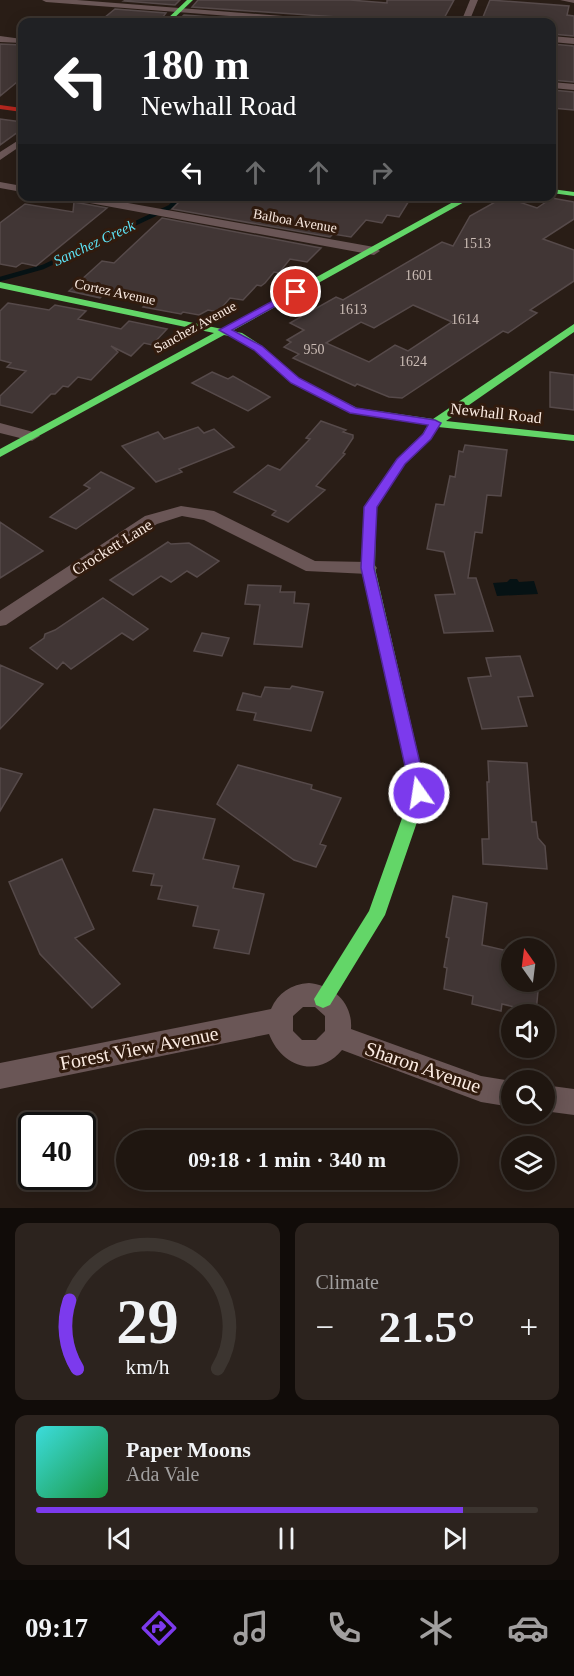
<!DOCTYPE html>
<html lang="en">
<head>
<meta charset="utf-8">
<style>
  body { margin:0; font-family:"Times New Roman",serif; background:#2c231e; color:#f1f3f6; height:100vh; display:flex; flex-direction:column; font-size:22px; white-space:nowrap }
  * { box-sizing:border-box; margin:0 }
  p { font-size:20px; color:#a19f9f }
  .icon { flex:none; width:33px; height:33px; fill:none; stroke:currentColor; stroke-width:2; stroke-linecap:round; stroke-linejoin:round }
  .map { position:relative; height:1208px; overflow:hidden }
  .drawer { display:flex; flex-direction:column; gap:15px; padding:15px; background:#110c09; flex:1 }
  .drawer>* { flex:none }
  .guide { position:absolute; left:18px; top:18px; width:538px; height:183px; border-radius:12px; box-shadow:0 3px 15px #0003,0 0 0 2px #3c3530; background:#202124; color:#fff; overflow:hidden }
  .needle { width:39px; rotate:346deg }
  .fabs { position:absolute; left:501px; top:938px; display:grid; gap:12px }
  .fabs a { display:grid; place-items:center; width:54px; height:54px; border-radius:50%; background:#1f1610; box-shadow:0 3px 15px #0003,0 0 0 2px #3c3530; font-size:30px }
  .speed { position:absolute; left:18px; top:1112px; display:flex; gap:12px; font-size:30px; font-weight:700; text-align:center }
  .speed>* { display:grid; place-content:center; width:78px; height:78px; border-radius:50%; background:#1f1610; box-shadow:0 3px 15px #0003,0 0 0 2px #3c3530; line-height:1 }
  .speed .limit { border:3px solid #111; border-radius:9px; background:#fff; color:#111 }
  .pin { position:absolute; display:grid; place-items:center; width:51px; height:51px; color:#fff; margin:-26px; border:3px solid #fff; border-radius:50%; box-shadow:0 2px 6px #0007 }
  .me { position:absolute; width:66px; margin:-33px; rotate:347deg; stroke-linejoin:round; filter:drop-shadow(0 0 4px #0008) }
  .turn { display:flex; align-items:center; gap:21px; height:126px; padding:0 24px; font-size:27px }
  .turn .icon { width:78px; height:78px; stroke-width:2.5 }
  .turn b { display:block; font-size:42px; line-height:51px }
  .lanes { display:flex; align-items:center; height:57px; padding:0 24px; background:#0003; justify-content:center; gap:30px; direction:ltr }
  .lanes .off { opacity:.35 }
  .big { font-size:45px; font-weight:800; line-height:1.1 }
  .drawer .card { flex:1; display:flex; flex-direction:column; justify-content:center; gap:9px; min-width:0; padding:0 21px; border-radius:12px; background:#2c231e }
  .drawer .dial { align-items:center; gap:0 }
  .dial svg { height:156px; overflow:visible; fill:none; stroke:#3c3530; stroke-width:7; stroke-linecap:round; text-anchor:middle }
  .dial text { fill:#f1f3f6; stroke:none }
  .song { display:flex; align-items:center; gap:18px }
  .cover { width:72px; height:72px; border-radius:9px; background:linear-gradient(135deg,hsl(180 70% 55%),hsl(140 70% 35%)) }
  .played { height:6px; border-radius:3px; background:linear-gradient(90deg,#7c3aed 85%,#3c3530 85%) }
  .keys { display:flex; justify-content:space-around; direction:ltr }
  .heat { display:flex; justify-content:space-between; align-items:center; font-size:33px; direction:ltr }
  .drawer .tiles { flex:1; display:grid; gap:15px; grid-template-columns:1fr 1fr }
  .card:last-child { grid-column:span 2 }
  .trip { position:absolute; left:116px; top:1130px; width:342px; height:60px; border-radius:30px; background:#1f1610; box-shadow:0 3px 15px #0003,0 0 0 2px #3c3530; font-weight:800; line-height:60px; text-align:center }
  .menu { display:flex; height:96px; justify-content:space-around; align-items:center; background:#0c0906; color:#a19f9f }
  .menu .icon { width:42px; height:42px }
  .menu .on { color:#7c3aed }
  .menu b { font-size:27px; color:#f1f3f6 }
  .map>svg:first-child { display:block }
  .water { fill:#061214 }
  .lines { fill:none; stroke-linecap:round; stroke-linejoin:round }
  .stream { stroke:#061214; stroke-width:4.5 }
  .building { fill:#413635; stroke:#564a4a; stroke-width:1.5; fill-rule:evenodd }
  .street { fill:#6a5656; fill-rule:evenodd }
  .fast { fill:#63d668; fill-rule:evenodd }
  .jam { fill:#b3261e; fill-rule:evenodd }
  .route { fill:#7c3aed; stroke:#51269a; stroke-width:1.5 }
  .labels { text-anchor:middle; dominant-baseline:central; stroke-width:6; stroke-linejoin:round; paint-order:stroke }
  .far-street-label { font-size:14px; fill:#faeae1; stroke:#311b0e }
  .number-label { font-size:14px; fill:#ccbdb6 }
  .far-water-label { font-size:15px; font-style:italic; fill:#5de3f6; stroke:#311b0e }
  .street-label { font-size:16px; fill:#faeae1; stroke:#311b0e }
  .near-street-label { font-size:20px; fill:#faeae1; stroke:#311b0e }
</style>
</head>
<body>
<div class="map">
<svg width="574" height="1208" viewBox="0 0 574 1208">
  <rect width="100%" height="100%" fill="#291d16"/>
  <path class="water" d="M510,579h7l2,3 15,-1 4,13 -41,2 -4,-13 14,-1z"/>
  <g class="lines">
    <path class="stream" d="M0,279l43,-12 127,-60 12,-11"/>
  </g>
  <path class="building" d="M126,0h54l-5,5 -51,-4z
    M198,0h152l37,3v-3h67l-12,22h-32l-218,-15z
    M490,0l79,6 -2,9 7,1v20l-22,-2v-12h-67l-2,-5z
    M115,9l51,4 -7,9h-60z
    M184,15l103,7h-111z
    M0,44l22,1v33l-22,18z
    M552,44l22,2v36l-22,-2z
    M552,90l22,2v18l-22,-2z
    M0,119l22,3v7l-22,16z
    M185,196h227l-13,21 -12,-2 -5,8 -16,-3 -15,17 -18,-3 -3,3 -158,-28z
    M504,197l33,11 15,-10 22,4v17l-31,20 31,11v31l-44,29 7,3 -29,20 -5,-2 -101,67 -13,-1 -32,-13 -2,2 -62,-28 6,-4 -15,-7 7,-5 -4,-2 17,-10 -14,-7 46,-26 7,3 99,-58 11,4 17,-30zM413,305l39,17 -44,29 -13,-6 -26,17 -43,-19 35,-21 13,6z
    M74,202l33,6 -71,58 -14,-3 -6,4 -16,-3v-41l25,-19 48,8z
    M162,218l159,30 -14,14 -17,-3 -11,14 -5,-1 -9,11 -4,3 -4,-1 -14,15 -13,-2 -12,14 -10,-2 -9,5 -16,-3 -2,2 -38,-7 6,-7 -43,-8 -6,6 -31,-7 33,-30 12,2z
    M8,303l41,7 6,-5 31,6 -8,8 43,10 8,-8 38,8 -15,16 -8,-2 -13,13 -20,-10 7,6 -27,28 -13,-3 -10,10 -5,-1 -8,8h-4l-19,19 -32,-8v-9l26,-25 -19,-4 4,-4 -11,-3v-49z
    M212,372l16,7 5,-3 37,21 -22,14 -56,-28z
    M550,372l24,3v35l-24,-3z
    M321,421l25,9 -3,2 10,3v3l-10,15 2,1 -29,32 9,4 -37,32 -16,-7 4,-4 -42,-19 34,-27 12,5 30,-31 -4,-1z
    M198,427l6,6 10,-4 20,18 -55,22 3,3 -26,10 -34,-36 36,-14 6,7z
    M465,445l42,5 -6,46 -14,-1 -5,38 -7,-1 -7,46h8l17,53 -49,2 -9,-38 20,-1 -11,-42 -17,-3 9,-45 8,1 6,-29 5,1 4,-26 4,1z
    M101,472l33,16 -58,41 -26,-12 40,-29 -6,-3z
    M0,522l43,29 -43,27z
    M168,542l3,2 18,-1 30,18 -22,16 -10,-6 -16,11 -10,-6 -28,19 -23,-15z
    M248,585l33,1 -1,6h15l-1,11 15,1 -7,43 -48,-3 6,-39 -15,-1z
    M103,598l45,31 -15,11 -11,-7 -51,36 -8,-7 -6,7 -27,-21 14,-10 1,-4 10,-4z
    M202,633l27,5 -7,18 -28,-5z
    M520,656l13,40 -15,1 9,29 -45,3 -14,-51 23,-2 -5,-18z
    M0,665l43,19 -43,45z
    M292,686l31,6 -12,39 -57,-11 2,-7 -19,-3 6,-17 18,4 4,-10 25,2z
    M488,761l39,2 5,59h4l2,16 7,8 2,23 -64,-5 -1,-25h7l-2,-57h2z
    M238,765l74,20 -1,4 30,9 -21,46 6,2 -10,21 -22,-7 -77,-56z
    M0,768l22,6 -22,37z
    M154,809l61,10 -12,40 36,7 -6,22 31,6 -15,60 -35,-6 5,-18 -26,-4 5,-20 -40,-7 4,-13 -11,-1 3,-11 -21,-3z
    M62,859l32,70 -19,9 45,46 -28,24 -52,-54 -31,-72z
    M453,896l34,7 -5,42 30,7v29h27l-3,31 -34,-8 -1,7 -29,-7 1,-8 -29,-7 3,-21 -3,-1 5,-29 -3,-1z"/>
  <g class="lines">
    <path class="street" d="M42,0h35l258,20 4,2h-29l-264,-20z
      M470,0h8l-9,22h-8z
      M560,0h14v3z
      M0,36l22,3v4l-22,-1z
      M552,36l22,2v6l-22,-2z
      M552,82l22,2v6l-22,-2z
      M22,138v7l-22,15v-8z
      M0,182l22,4v6l-22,-4z
      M63,196h26l285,51 6,4 -6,4 -306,-56z
      M0,423l37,10 3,3 -8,5 -32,-8z
      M181,506l33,5 101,50 53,1 6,2 3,4 -3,4 -6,2 -62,-3 -102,-51 -22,-4 -25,8 -151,101 -6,1v-15l145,-95z
      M309,983c24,2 44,20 42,46l130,47 31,5v26l-31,-5 -139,-52c-25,30 -61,16 -73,-16l-269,55v-26l271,-54c7,-16 20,-25 38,-26zM303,1007h12l10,9v15l-9,9h-14l-9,-9v-15z
      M544,1085l30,4v26l-30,-4z"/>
    <path class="fast" d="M187,0h6l-23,22h-6z
      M552,189l22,3v4l-22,-3z
      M464,196h11l-243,135 10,2 20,13 37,33 58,29 76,11 141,-95v8l-128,89 128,14v6l-136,-14 -7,12 -26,25 -29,43 -1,61 52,225 -42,122 -55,90 -7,3 -7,-3 -2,-6 55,-88 42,-118 -50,-225 3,-61 33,-47 25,-25 6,-10 -78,-12 -59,-30 -37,-33 -19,-13 -11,-2 -224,122v-8l214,-116 -214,-45v-6l222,47z"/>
    <path class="jam" d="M0,105l22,3v4l-22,-3z"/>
  </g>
  <path class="route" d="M293,290l8,2 -69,38 30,16 37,32 57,30 79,12 6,3 -10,16 -26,25 -28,43 -3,61 53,225 -3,5 -5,2 -6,-2 -2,-5 -50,-225 3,-61 33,-48 26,-25 5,-9 -78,-12 -59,-30 -37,-33 -35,-20z"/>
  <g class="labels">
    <g class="far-street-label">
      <text transform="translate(295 221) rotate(10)">Balboa Avenue</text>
      <text transform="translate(115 292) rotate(12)">Cortez Avenue</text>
      <text transform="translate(195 327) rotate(-29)">Sanchez Avenue</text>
    </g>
    <g class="number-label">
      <text x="477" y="243">1513</text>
      <text x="419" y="275">1601</text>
      <text x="353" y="309">1613</text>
      <text x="465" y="319">1614</text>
      <text x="314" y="349">950</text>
      <text x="413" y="361">1624</text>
    </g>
    <g class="far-water-label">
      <text transform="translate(94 243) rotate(-25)">Sanchez Creek</text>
    </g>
    <g class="street-label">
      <text transform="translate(496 413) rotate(6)">Newhall Road</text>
      <text transform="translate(112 547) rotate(-32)">Crockett Lane</text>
    </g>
    <g class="near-street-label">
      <text transform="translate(139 1048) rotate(-11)">Forest View Avenue</text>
      <text transform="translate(423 1067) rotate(19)">Sharon Avenue</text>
    </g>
  </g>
</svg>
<div class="fabs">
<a><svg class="needle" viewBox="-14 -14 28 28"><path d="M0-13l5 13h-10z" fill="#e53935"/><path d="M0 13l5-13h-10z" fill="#a19f9f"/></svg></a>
<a><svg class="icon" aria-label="sound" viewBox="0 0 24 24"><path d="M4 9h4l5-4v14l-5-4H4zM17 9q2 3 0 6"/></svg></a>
<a><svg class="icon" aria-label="search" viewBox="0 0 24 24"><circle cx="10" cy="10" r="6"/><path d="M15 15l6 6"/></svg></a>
<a><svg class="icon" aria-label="layers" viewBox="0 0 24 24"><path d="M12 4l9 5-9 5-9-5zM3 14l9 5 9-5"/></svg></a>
</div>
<div class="speed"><div class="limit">40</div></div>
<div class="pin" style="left:296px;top:292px;background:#d93025"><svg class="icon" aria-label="arrive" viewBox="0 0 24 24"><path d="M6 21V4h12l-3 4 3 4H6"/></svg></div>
<svg class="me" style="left:419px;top:793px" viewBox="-20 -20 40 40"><circle r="17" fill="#7c3aed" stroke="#fff" stroke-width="3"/><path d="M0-11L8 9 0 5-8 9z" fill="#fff"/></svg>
<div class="trip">09:18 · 1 min · 340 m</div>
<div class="guide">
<div class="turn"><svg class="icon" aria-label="left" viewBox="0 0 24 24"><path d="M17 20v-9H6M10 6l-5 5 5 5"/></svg><div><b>180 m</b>Newhall Road</div></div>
<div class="lanes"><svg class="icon" aria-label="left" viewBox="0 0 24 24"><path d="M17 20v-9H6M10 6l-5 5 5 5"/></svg><svg class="icon off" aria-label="ahead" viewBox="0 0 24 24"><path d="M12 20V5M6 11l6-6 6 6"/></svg><svg class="icon off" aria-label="ahead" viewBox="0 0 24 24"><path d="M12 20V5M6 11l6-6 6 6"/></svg><svg class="icon off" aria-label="right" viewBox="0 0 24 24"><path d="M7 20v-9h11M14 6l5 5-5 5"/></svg></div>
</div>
</div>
<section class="drawer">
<div class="tiles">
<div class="card dial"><svg viewBox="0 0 100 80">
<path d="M14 69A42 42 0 1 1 86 69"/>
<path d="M14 69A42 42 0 0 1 10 34" stroke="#7c3aed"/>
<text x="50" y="56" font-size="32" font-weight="700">29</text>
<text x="50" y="72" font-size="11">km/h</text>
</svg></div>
<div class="card"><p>Climate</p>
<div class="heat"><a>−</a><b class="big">21.5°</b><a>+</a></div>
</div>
<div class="card">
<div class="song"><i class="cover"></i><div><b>Paper Moons</b><p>Ada Vale</p></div></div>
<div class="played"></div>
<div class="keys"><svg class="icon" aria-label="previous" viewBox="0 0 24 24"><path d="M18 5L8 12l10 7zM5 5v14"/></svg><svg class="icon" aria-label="pause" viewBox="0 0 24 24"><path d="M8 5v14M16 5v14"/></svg><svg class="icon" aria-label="next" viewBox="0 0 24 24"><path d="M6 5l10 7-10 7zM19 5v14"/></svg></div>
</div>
</div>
</section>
<nav class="menu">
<b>09:17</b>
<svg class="icon on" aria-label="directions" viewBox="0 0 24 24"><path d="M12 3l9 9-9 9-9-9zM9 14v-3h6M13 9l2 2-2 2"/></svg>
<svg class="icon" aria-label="music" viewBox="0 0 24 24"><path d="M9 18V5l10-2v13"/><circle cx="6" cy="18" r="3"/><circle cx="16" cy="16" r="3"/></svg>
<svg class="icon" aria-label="phone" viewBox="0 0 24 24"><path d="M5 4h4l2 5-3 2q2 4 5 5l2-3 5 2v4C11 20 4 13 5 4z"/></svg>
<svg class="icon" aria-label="climate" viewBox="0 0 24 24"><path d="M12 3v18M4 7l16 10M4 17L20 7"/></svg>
<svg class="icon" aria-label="car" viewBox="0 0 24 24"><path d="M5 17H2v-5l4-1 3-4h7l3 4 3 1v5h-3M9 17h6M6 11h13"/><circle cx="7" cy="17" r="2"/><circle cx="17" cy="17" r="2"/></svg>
</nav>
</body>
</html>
